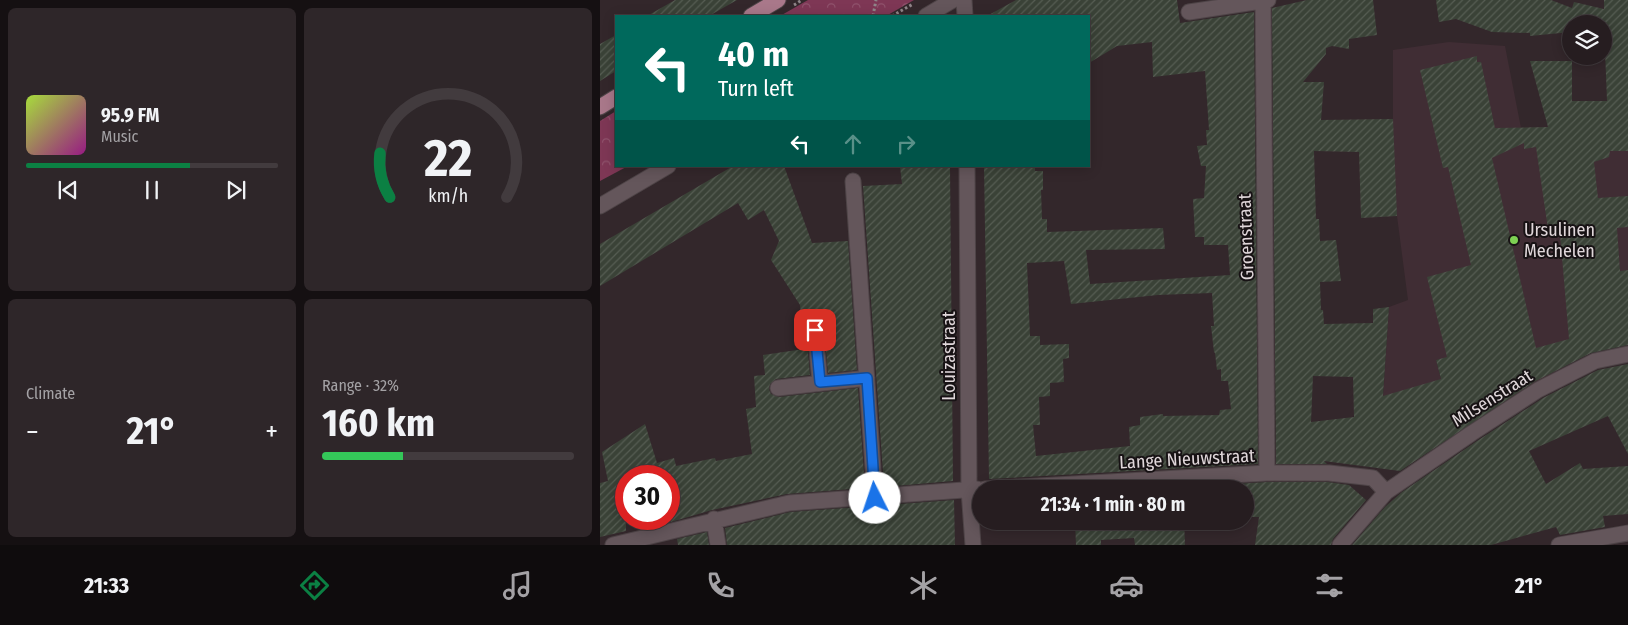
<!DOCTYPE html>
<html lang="en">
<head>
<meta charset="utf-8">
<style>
  body { margin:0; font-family:"Fira Sans Condensed",sans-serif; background:#2e2629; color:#f1f3f6; height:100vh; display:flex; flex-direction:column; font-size:19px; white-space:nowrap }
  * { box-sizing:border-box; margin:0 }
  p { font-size:16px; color:#a4a2a5 }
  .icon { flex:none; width:28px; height:28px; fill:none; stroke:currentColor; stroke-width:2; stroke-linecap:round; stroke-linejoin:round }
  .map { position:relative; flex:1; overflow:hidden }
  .side { display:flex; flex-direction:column; gap:8px; padding:8px; background:#151012; width:600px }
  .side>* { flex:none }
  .hud { position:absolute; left:15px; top:15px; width:475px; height:152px; border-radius:0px; box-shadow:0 2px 12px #0003,0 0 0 1px #423b3e; background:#00695c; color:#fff; overflow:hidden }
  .buttons { position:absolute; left:962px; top:15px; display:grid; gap:10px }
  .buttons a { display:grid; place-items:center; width:50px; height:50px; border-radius:50%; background:#261d20; box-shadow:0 2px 12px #0003,0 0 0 1px #423b3e; font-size:25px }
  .speed { position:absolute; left:15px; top:465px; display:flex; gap:10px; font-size:25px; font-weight:700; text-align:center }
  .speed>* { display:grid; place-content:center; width:65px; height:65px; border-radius:50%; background:#261d20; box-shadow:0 2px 12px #0003,0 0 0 1px #423b3e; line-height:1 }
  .speed .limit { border:8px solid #d22; background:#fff; color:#111 }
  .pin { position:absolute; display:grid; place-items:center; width:42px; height:42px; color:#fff; margin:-21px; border-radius:10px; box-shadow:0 2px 8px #0006 }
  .me { position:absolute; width:55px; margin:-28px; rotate:356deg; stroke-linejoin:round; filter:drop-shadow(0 0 4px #0008) }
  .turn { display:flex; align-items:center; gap:18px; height:105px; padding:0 20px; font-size:22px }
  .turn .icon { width:65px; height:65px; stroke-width:2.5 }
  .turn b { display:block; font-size:35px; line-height:42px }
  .lanes { display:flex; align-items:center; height:48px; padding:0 20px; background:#0003; justify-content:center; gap:25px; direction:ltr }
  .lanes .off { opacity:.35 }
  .big { font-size:38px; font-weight:700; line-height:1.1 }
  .side .tile { flex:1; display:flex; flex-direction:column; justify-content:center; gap:8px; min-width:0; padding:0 18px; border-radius:8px; background:#2e2629 }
  .side .dial { align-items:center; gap:0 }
  .dial svg { height:130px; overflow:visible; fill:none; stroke:#423b3e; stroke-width:7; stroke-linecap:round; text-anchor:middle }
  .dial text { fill:#f1f3f6; stroke:none }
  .song { display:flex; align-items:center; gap:15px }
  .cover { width:60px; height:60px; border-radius:8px; background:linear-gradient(135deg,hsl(80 70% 55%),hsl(310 70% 35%)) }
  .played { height:5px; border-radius:2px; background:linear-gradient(90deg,#0b8043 65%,#423b3e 65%) }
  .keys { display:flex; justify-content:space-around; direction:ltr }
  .heat { display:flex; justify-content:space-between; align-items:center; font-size:28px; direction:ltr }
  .charge { height:8px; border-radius:4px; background:linear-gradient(90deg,#34c759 32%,#423b3e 0) }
  .side .tiles { flex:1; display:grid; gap:8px; grid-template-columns:repeat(2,1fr) }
  .trip { position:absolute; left:372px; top:480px; width:282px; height:50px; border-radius:25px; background:#261d20; box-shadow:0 2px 12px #0003,0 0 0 1px #423b3e; font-weight:700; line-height:50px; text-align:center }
  .menu { display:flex; height:80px; justify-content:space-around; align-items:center; background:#0f0c0d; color:#a4a2a5 }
  .menu .icon { width:35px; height:35px }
  .menu .current { color:#0b8043 }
  .menu b { font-size:22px; color:#f1f3f6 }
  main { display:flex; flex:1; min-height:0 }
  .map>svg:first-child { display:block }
  .built { fill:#402d34 }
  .forest { fill:url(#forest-crowns) }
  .building { fill:url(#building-hatch); fill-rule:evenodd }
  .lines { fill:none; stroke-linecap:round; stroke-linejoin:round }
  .minor-casing { stroke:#4e4447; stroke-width:17 }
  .major-casing { stroke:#4e4447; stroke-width:17 }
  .path { stroke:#908589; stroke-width:3; stroke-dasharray:2.5 2.5; stroke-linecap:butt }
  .minor { stroke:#64565b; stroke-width:15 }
  .major { stroke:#a9788a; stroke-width:15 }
  .route-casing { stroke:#114b97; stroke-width:12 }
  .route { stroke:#1a73e8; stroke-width:9 }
  .poi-dot { fill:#7ed053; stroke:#171214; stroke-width:2 }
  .labels { text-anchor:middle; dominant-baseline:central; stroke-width:4; stroke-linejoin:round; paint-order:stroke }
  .poi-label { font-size:18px; fill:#e0d7da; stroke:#171214; text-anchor:start }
  .street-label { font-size:18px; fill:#e0d7da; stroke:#171214 }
</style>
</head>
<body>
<main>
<section class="side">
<div class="tiles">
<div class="tile">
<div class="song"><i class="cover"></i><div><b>95.9 FM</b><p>Music</p></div></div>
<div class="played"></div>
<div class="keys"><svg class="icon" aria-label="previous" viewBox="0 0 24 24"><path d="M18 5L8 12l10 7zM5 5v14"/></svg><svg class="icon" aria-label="pause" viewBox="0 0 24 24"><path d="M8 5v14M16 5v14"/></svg><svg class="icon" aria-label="next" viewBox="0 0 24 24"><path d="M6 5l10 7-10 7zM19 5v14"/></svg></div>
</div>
<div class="tile dial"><svg viewBox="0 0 100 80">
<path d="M14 69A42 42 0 1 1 86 69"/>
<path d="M14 69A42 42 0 0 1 8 42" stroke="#0b8043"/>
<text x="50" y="56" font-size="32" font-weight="700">22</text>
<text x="50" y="72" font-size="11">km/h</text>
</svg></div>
<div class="tile"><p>Climate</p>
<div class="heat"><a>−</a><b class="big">21°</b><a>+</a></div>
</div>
<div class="tile"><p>Range · 32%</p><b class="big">160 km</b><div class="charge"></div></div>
</div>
</section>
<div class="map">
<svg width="1028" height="545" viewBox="0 0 1028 545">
  <defs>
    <pattern id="forest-crowns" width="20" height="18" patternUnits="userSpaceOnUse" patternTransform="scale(1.25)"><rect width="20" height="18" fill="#7e3755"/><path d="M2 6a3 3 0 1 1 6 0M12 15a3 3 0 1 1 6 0" fill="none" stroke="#90536d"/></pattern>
    <pattern id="building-hatch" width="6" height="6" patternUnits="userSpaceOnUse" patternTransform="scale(1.25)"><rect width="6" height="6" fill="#3a4237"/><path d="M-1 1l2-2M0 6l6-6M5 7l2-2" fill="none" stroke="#565d53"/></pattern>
  </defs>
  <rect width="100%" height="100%" fill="#33272b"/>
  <path class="built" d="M849,42l56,4 16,82 107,-5v180h-12l-18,46 -38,20 -64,40 -12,-28 -37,-23 -11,2 6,23 -59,16 6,-92 19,-7 -11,-84 -36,2 -2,-66 -40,-1v-8l-42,-22 116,-2v-69z"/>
  <path class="forest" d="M208,0h106l-28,16h-106z
    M16,111v55h12l-28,15v-60z"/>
  <path class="building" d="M75,0h62l-28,16h-62z
    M416,0h161l3,23 74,-11 4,452 -269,15 -5,-313h51v5h8v19h-2l1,29h5v13l116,-4 2,21 -79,1 4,34 140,-9 -2,-30h-24v-8h-9l-2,-38 11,-1 2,-32h-5l-4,-20 10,-1 -1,-15h3l-4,-59 -52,6 -1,-35 -35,4 -28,17v-47h-102zM464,261l7,43 87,-9 54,-2 2,33h-3l3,26 1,1 2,17 4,-1v12h7l3,28 -11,1 -1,5 -56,1v-2l-23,3v8l-11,2 1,19 -94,10 -3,-31h7l-1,-28 11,-1v-13l14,-1 -1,-23 6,-1v-14l-29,1v-9h-10l-3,-73z
    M707,0h66l4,35 -28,4v10l-17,-3 -6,2v6l-23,28h21l-3,38 72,-1 4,97 -36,2 -2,-66 -45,-1 2,68h3l1,22 16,-1 5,41 -21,1 1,28h2l1,14 49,-1v-14l16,-2 -6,89 58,-17 -5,-19 11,-3 -20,-80 44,-12 -23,-98 -5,1 -23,-98 57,-14v6h4l14,66 53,-1 -18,-66h42v40h35l-3,-77h-33v8l-41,4v-3l-38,-1 -36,-13 -17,3 -3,-22h115l21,8 2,-6 30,7v-9h24v151h-18l-1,6 -15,5 4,36 30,-2v31l-11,1 3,43 8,-1v75l-37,8 -57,29 -134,89 -76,-10 3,3h-51l-4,-456zM924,143v6l12,-2 13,89 11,-2 9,105 -33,9 -44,-190zM713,376l40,1 1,40 -43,5z
    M16,35v36l-16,10v-37z
    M133,166h51l28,77 36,-2 9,129 -29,3 -4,-44 -5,-7 -5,-1 -7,5 -1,4 4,45 -34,4 -6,5 -1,5 2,5 8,3 79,-9 7,100 -78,6 -75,16 -41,12 -2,-46h-43v55l-26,6v-54l8,-2 -6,-29 43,-28 12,39 17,-5 2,8 39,-8 1,3 36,-7 -6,-45 10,-2 -2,-31 11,-1 -2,-20 41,-6 -4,-44 -29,-45 8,-19 -15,-31 -16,10 -10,-17 -138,83v-42z
    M300,166h50l3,315 -69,6 -21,-301 39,-2z
    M1028,364v90l-20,-38 -79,35 17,33 34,-21 3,6 45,-3v48l-25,2 2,11 -45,8 -4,-8 -65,18h-139l33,-38 17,-15 75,-51 66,-43 55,-28z
    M667,482h61l21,3 17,15 -33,39 -2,6h-76l4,-28h-13v-28h-91z
    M354,500l1,45h-228l-2,-17 65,-16z
    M475,521h109l1,24h-50l-1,-7 -33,2v5h-25z
    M107,532l2,13h-31l-1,-6z"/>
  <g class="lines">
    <defs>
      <path id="minor" d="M364,0l1,16
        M663,0l4,473
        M589,12l79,-12
        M326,16l27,-16
        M367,166l2,324 4,55
        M253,181l22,316
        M0,206l68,-40
        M215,330l5,53
        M178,388l89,-10
        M385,489l282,-16h62l44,5 13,14
        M114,519l4,26
        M13,545l176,-42 188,-14
        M740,545l46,-53 86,-59 66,-43 57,-29 33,-7
        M959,545l69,-12"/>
      <path id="major" d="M151,16l27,-16
        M0,107l16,-10"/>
    </defs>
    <use href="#minor" class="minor-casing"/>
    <use href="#major" class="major-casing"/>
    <path class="path" d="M194,5l8,-5
      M273,16l3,-16
      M292,16l21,-12"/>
    <use href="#minor" class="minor"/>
    <use href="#major" class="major"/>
  </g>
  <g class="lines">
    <defs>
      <path id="route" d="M215,330l5,52 47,-4 8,120"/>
    </defs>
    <use href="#route" class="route-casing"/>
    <use href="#route" class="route"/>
  </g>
  <circle class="poi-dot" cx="914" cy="240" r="5"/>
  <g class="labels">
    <g class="poi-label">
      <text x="924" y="230">Ursulinen<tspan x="924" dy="21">Mechelen</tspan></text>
    </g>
    <g class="street-label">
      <text transform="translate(646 237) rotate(-92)">Groenstraat</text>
      <text transform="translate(349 356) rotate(-90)">Louizastraat</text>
      <text transform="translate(892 398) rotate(-32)">Milsenstraat</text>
      <text transform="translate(587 459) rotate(-3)">Lange Nieuwstraat</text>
    </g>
  </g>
</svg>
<div class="buttons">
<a><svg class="icon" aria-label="layers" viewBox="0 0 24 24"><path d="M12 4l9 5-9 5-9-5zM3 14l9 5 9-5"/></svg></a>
</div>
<div class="speed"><div class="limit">30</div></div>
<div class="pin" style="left:215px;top:330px;background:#d93025"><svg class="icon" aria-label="arrive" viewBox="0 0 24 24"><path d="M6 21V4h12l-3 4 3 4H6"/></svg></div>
<svg class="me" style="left:275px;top:498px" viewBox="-20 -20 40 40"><circle r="19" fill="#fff"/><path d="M0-13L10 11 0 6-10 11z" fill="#1a73e8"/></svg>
<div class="trip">21:34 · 1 min · 80 m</div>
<div class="hud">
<div class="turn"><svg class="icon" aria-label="left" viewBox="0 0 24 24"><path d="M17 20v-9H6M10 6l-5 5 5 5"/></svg><div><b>40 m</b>Turn left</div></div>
<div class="lanes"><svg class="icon" aria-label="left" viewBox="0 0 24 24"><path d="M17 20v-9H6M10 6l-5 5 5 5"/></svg><svg class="icon off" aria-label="ahead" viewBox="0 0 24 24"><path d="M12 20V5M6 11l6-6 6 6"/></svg><svg class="icon off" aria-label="right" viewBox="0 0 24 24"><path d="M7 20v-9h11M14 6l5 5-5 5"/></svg></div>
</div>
</div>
</main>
<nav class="menu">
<b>21:33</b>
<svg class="icon current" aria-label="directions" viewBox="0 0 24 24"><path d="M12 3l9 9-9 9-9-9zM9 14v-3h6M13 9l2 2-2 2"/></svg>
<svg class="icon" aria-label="music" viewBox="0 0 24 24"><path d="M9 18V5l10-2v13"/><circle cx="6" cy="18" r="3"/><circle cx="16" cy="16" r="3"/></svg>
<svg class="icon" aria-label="phone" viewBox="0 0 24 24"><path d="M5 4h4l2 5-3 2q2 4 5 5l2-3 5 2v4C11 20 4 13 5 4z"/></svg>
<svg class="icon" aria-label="climate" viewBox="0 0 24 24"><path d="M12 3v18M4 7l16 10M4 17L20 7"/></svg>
<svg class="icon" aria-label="car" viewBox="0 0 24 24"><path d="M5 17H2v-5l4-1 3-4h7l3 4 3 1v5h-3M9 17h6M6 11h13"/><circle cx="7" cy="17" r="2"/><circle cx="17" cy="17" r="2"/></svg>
<svg class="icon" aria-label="filters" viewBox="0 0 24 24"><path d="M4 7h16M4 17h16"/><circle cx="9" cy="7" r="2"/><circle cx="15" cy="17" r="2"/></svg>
<b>21°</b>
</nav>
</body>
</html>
